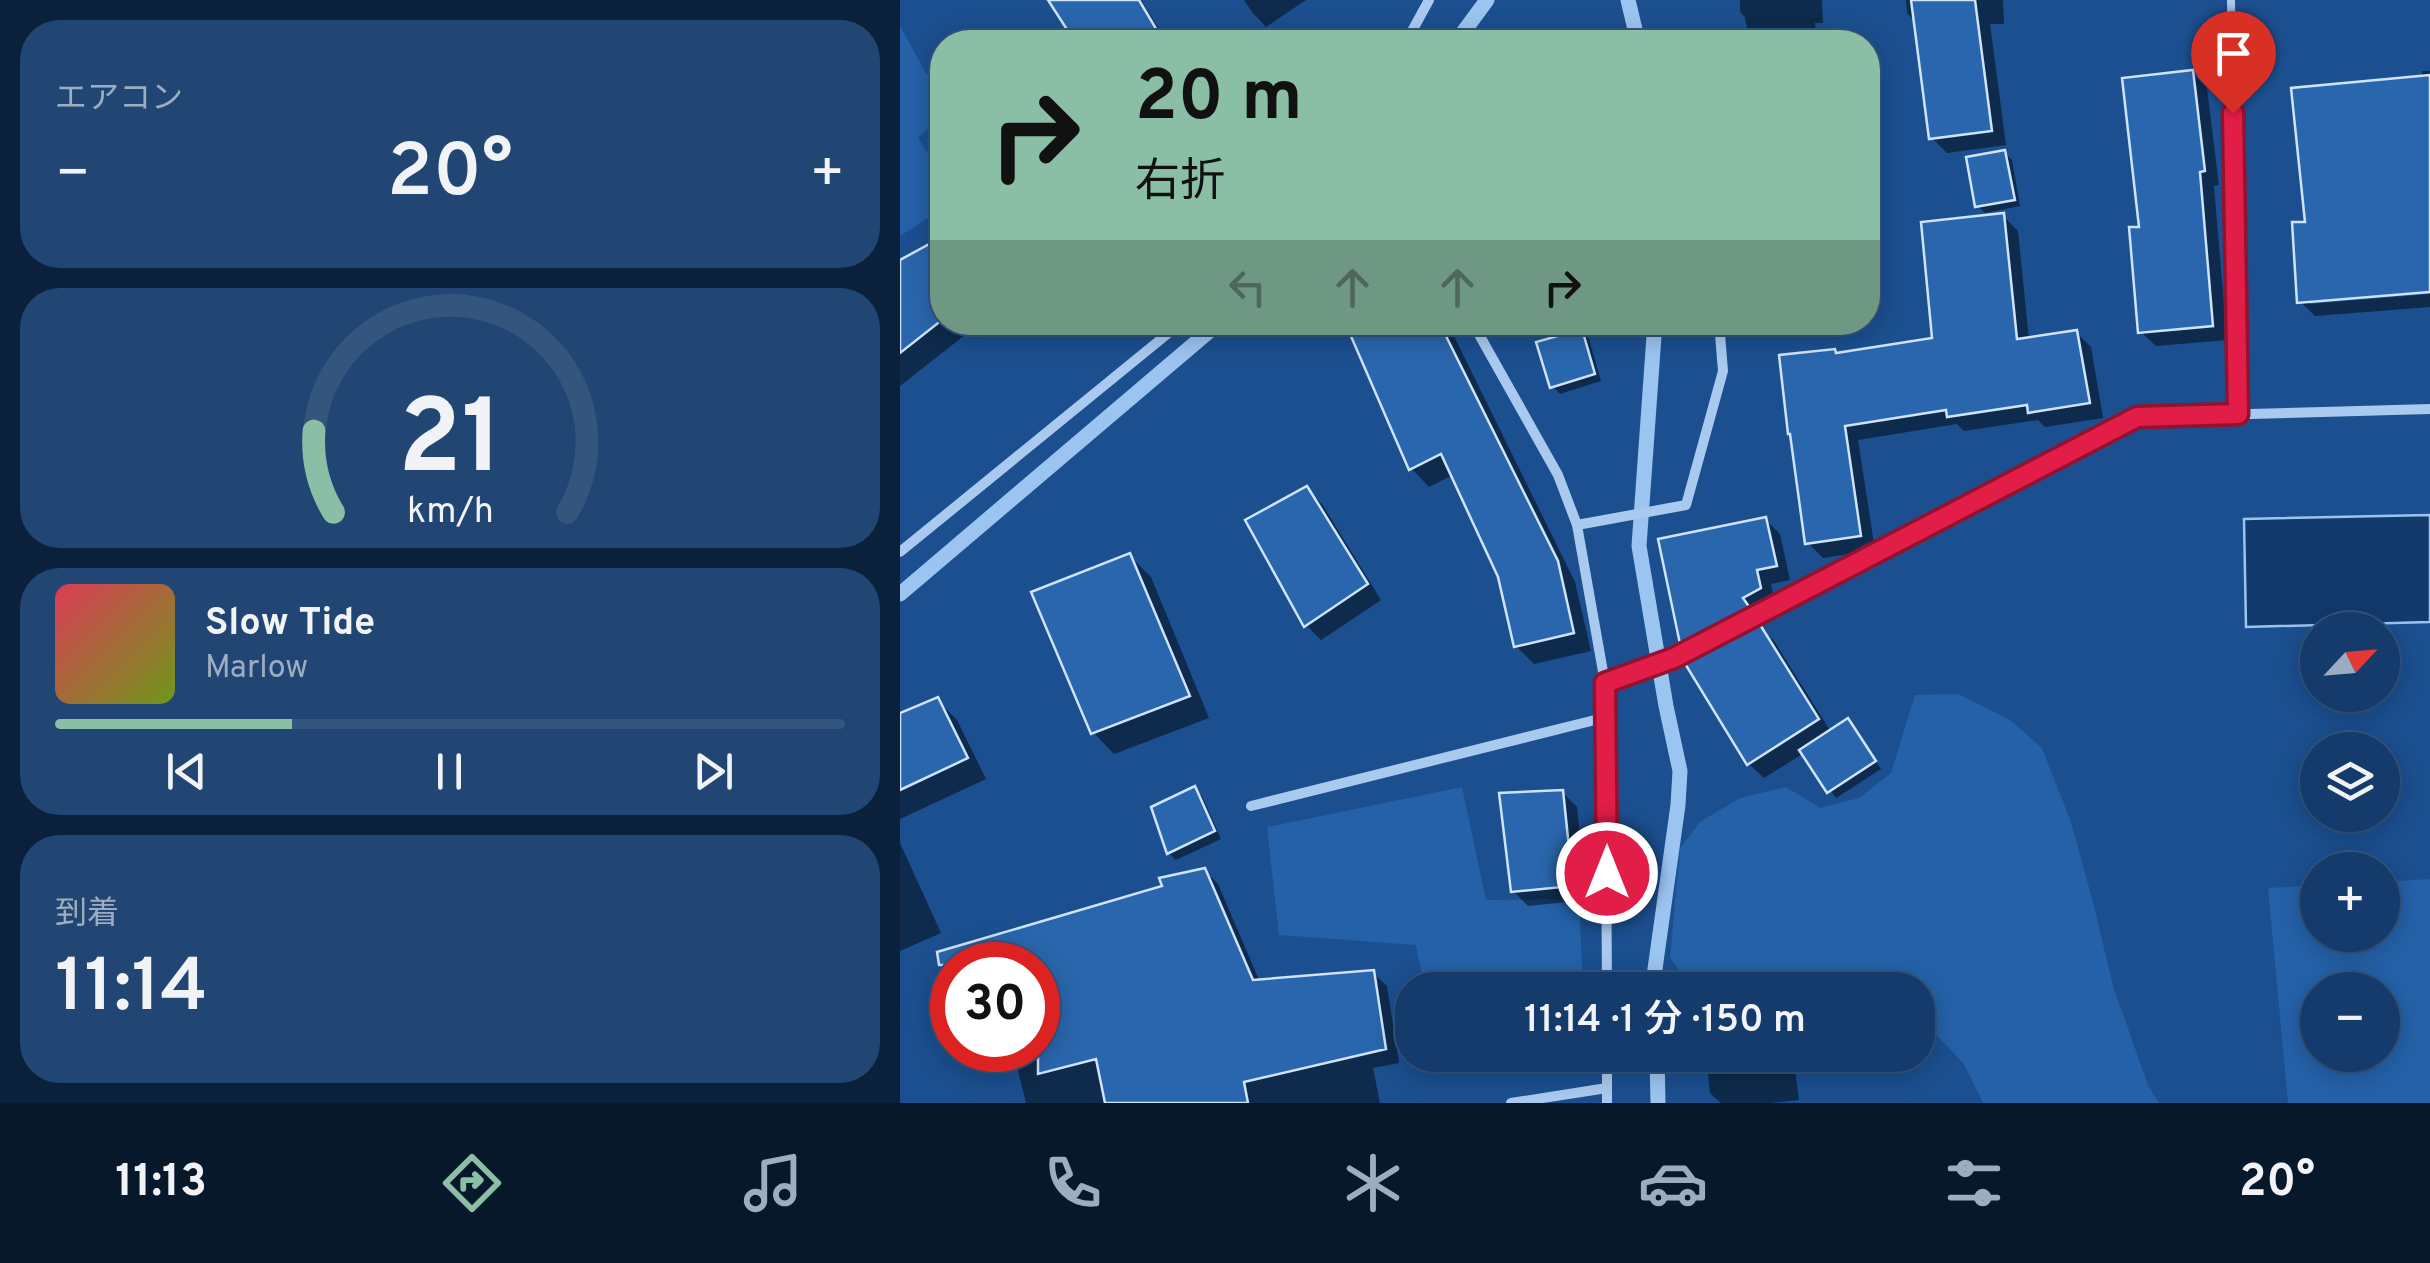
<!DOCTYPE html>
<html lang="ja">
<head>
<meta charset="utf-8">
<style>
  body { margin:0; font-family:Overpass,"Noto Sans JP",sans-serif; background:#214673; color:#f1f3f6; height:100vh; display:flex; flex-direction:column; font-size:38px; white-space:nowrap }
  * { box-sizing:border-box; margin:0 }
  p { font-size:32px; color:#9dadc1 }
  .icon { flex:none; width:55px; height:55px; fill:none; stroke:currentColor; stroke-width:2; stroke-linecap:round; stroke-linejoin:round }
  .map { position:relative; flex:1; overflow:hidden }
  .side { display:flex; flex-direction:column; gap:20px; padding:20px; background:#0b203b; width:900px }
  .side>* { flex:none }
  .guide { position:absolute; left:30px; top:30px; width:950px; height:305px; border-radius:40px; box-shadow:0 5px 25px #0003,0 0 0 2px #33557e; background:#8abfa5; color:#111; overflow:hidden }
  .needle { width:65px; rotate:64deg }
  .fabs { position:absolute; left:1400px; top:612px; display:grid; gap:20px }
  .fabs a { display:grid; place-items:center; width:100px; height:100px; border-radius:50%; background:#143b6b; box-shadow:0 5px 25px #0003,0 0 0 2px #33557e; font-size:50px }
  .speed { position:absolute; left:30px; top:942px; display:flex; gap:20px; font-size:50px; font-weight:700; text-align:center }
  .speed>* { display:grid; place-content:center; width:130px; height:130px; border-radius:50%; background:#143b6b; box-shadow:0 5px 25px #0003,0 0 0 2px #33557e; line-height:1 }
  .speed .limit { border:15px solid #d22; background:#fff; color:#111 }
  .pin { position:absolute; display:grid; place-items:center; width:85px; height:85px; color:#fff; margin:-102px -42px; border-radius:50% 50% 50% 0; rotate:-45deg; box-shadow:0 0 10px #0007 }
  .pin .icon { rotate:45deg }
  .me { position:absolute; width:110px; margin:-55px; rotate:0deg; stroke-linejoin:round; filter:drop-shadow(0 0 8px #0008) }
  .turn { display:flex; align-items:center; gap:35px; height:210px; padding:0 40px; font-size:45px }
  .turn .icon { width:130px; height:130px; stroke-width:2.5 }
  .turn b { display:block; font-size:70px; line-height:85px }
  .lanes { display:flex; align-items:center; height:95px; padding:0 40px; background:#0003; justify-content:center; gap:50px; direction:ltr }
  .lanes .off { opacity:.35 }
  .big { font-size:75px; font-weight:600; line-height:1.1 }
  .side .card { flex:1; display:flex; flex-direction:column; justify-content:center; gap:15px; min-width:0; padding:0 35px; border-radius:40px; background:#214673 }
  .side .dial { align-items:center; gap:0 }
  .dial svg { height:260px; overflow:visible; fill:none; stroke:#33557e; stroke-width:7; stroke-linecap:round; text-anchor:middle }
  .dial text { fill:#f1f3f6; stroke:none }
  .song { display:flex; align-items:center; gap:30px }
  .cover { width:120px; height:120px; border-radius:15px; background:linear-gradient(135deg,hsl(350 70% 55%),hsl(80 70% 35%)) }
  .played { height:10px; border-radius:5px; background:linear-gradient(90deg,#8abfa5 30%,#33557e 30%) }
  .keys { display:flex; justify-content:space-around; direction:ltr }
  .heat { display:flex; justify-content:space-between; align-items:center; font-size:55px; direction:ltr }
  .trip { position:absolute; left:495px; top:972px; width:540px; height:100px; border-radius:40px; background:#143b6b; box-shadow:0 5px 25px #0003,0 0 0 2px #33557e; font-weight:600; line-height:100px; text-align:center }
  .menu { display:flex; height:160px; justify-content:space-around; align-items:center; background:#08182b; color:#9dadc1 }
  .menu .icon { width:70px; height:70px }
  .menu .selected { color:#8abfa5 }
  .menu b { font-size:45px; color:#f1f3f6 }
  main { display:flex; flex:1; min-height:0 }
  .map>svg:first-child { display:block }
  .green { fill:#2461a8; fill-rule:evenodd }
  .water { fill:#123a6d; stroke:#9cc4f0; stroke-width:2.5 }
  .shadow { fill:#0007 }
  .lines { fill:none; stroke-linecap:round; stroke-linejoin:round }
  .stream { stroke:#9cc4f0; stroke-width:15 }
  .building { fill:#2a66ad; stroke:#cfe3fa; stroke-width:2.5 }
  .service { stroke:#a9c9ee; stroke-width:8 }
  .minor { stroke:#a9c9ee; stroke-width:10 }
  .route-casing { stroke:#92132f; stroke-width:25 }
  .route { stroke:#e11d48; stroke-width:18 }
</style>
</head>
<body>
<main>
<section class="side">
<div class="card"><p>エアコン</p>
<div class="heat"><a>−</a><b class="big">20°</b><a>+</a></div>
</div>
<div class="card dial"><svg viewBox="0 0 100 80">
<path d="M14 69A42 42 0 1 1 86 69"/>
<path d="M14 69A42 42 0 0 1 8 44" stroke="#8abfa5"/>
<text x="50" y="56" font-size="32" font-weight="700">21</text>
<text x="50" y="72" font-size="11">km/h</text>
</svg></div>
<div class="card">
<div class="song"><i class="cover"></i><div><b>Slow Tide</b><p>Marlow</p></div></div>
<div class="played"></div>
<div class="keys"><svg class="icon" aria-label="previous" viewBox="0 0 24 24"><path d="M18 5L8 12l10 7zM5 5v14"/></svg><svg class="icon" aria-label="pause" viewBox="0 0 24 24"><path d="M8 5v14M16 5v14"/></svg><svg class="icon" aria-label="next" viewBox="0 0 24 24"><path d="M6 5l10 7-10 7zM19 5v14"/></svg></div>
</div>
<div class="card"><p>到着</p><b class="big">11:14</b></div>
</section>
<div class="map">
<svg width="1530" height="1103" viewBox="0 0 1530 1103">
  <rect width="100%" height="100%" fill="#1b4f8f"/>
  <path class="green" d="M0,26l26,47 16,13v28l-24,24 24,37v34l-42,27z
    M1058,694l52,26 32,28 29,74 23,84 19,80 35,99 11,18h-176l-19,-39 -39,-41 -7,-2v-31l-225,-1 -23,-31 10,-110 20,-26 40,-24 46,-11 34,21 39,-10 32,-25 24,-78z
    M562,787l24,113 93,-1 4,91h-158l-9,-45 -137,-10 -12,-108z
    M1530,879v224h-142l-20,-215 49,-3 1,50h64l1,-53zM1482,990v65h-64v-65z"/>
  <path class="water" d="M1530,515v107l-184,5 -2,-108z"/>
  <path class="shadow" d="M151,0h90l26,42h-89z
    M344,0h62l-40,27 -14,-15z
    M840,0h82l1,23h-8l2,19h-68l-4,-25 -5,-5z
    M1006,0h97l1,24h-14l16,121 -59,8 -15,-15 -15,-115 -10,-10z
    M1522,71h8v218l-120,10v5l120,-10v13l-115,9 -15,-15 8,-77 114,-146z
    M1292,73l15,15 12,97 -5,1 13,154 -71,6 -15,-14 1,-103z
    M1104,153l8,7 8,46 -35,7 -7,-7z
    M1103,216l15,15 11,109 47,-8 15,15 12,71 -58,9 -7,-7 -74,11 -7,-7 -99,16 17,110 -52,8 -15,-15 30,-188 97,-15z
    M42,240v82h57l-22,15 -7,-6 -70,55v-122z
    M484,322h63l128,260 16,69 -57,13 -18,-18 -16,-70 -47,-101 -24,12 -18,-19z
    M682,332l7,7 12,42 -41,13 -8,-8z
    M407,489l15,15 59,96 -60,40 -15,-15z
    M865,519l15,15 10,46 -19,4 4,19 -19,11 7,10 -5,2 16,15 57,91 17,-11 33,48 -45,29 -32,-45 -40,25 -15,-14 -52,-106 -15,-15 -22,-102z
    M230,556l21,21 58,141 -95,36 -21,-22z
    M37,700l20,20 29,59 -86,40v-103z
    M295,789l7,7 19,43 -45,21 -7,-7z
    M662,792l15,15 10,93 -59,6 -15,-15z
    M0,843l41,90 -41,18z
    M304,870l14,14 42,98 113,-9 14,13 12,77 -26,5 7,35h-354l-13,-53h25v-85h-27z
    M806,1055h87l6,45 -29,3h-49l-11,-10z"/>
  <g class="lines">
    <path class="stream" d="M728,0l10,42
      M556,42l31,-42
      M755,322l-16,224 27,160 14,65 -2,34 -24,171 1,14
      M0,594l320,-272
      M757,1055l1,48"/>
  </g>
  <path class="building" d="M148,0h91l25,42h-89z
    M1011,0h64l17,131 -63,8z
    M1293,70l12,101 -5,1 13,154 -75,7 -9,-106h10l-17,-149z
    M1530,75v217l-133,11 -5,-81h13l-14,-134z
    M1105,150l10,50 -40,7 -9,-50z
    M1104,213l13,126 60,-9 13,73 -62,10 -1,-8 -80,12 -1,-7 -101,16 16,110 -56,8 -15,-110h-2l-9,-79 56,-6 1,4 96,-15 -11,-116z
    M42,237v83l-42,33v-93z
    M477,322h62l119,239 16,72 -60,14 -16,-70 -57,-123 -32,16 -59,-136z
    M682,329l13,45 -45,14 -14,-46z
    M407,486l61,98 -64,43 -59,-107z
    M866,517l11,49 -20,4 4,18 -18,10 7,10 -70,36 -22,-105z
    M230,553l60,143 -99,38 -60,-142z
    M859,623l60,96 -72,46 -63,-103z
    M38,697l30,61 -68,32v-77z
    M948,718l28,43 -49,32 -28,-43z
    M295,786l20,45 -48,23 -16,-47z
    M663,790l10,96 -62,6 -12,-99z
    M305,868l48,112 121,-10 12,79 -142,33 4,21h-143l-9,-44 -58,15v-109h-99l-2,-13 225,-66 -3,-8z"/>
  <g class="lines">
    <path class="service" d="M1331,0l6,414"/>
    <path class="minor" d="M506,42l23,-42
      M572,322l86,153 19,50 28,158 2,307
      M677,525l109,-20 37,-134 -4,-49
      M0,552l282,-230
      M705,683l68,-25 464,-241 293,-8
      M351,806l356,-89
      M707,1055v48
      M611,1103l96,-15"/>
  </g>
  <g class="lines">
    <defs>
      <path id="route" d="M707,873l-2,-190 69,-25 463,-241 101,-3 -5,-301"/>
    </defs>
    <use href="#route" class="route-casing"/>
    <use href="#route" class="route"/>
  </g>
</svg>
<div class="fabs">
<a><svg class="needle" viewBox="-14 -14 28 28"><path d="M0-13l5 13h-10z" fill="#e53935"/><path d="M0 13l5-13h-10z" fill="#9dadc1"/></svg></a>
<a><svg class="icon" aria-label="layers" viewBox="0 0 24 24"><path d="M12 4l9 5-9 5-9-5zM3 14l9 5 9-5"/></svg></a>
<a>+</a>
<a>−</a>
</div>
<div class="speed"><div class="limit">30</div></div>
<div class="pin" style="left:1333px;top:113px;background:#d93025"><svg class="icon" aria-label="arrive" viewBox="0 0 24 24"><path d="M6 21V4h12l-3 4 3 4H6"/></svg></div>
<svg class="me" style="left:707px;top:873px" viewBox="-20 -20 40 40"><circle r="17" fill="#e11d48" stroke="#fff" stroke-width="3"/><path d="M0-11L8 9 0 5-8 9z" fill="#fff"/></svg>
<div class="trip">11:14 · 1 分 · 150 m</div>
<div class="guide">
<div class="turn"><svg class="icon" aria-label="right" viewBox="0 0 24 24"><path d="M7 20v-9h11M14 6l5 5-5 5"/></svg><div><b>20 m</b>右折</div></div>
<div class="lanes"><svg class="icon off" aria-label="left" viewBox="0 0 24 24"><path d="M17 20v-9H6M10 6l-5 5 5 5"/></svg><svg class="icon off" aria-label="ahead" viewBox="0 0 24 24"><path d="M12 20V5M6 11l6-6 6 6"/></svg><svg class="icon off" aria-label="ahead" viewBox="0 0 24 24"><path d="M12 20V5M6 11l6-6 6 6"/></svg><svg class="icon" aria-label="right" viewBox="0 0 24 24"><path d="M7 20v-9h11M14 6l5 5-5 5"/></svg></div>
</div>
</div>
</main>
<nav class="menu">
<b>11:13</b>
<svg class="icon selected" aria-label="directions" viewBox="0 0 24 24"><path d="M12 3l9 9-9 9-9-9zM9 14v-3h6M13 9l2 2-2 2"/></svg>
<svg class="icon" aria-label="music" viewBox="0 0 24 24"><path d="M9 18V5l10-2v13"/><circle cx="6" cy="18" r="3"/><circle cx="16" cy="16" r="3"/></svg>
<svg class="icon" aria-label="phone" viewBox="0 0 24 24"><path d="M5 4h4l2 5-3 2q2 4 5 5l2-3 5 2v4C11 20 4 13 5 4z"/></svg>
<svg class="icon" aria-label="climate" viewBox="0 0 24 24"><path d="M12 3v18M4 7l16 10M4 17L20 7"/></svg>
<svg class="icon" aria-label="car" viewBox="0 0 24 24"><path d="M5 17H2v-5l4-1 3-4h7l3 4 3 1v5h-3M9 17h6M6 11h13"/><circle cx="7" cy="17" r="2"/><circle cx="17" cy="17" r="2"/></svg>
<svg class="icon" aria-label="filters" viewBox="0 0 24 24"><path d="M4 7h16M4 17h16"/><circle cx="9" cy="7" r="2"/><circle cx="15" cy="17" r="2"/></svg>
<b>20°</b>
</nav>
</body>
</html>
